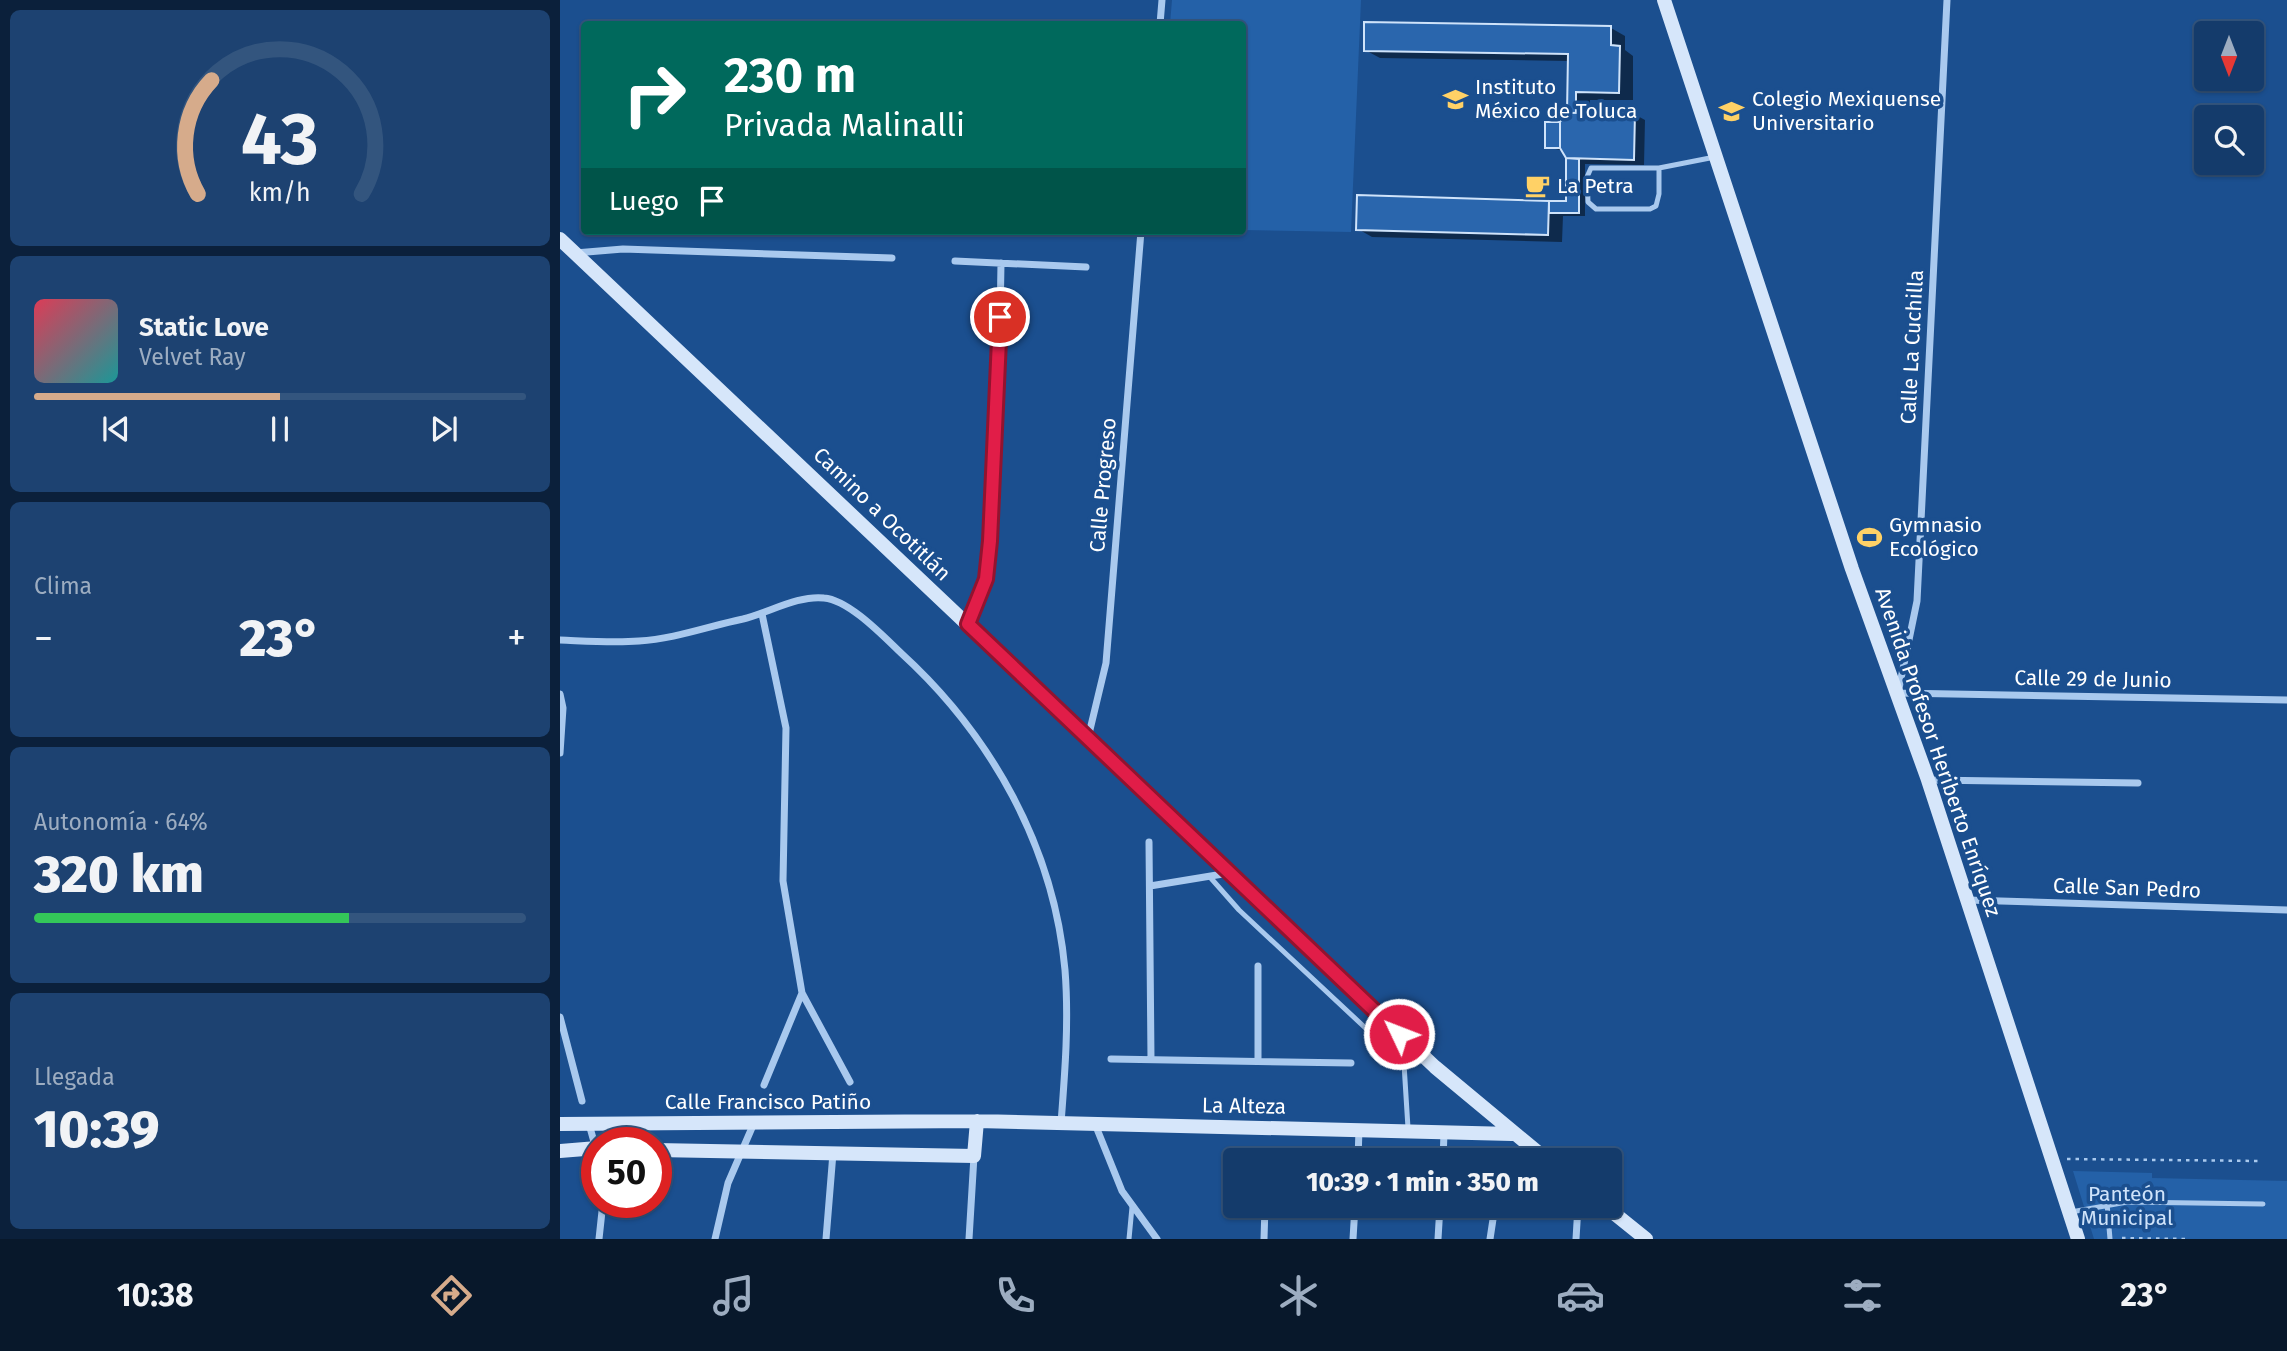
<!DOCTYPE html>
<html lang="es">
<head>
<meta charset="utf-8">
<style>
  body { margin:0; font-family:"Fira Sans",sans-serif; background:#1d4271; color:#f1f3f6; height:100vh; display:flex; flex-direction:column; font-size:26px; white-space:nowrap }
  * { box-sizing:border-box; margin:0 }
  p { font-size:23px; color:#9dadc1 }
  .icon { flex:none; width:38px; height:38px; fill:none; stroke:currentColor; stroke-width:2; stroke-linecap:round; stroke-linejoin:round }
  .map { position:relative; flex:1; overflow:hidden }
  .details { display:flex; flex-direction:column; gap:10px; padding:10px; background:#0b203b; width:560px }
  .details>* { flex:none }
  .banner { position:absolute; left:21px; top:21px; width:665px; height:214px; border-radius:7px; box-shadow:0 2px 5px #0004,0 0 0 2px #33557e; background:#00695c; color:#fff; overflow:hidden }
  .needle { width:46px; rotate:180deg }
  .tools { position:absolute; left:1634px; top:21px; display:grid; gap:14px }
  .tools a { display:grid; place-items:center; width:70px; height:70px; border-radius:7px; background:#143b6b; box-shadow:0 2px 5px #0004,0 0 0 2px #33557e; font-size:35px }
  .speed { position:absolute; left:21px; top:1127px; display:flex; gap:14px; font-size:35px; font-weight:700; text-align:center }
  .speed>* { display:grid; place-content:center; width:91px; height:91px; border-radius:50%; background:#143b6b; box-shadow:0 2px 5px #0004,0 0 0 2px #33557e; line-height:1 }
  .speed .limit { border:10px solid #d22; background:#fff; color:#111 }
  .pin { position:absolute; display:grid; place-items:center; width:60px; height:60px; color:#fff; margin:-30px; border:4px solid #fff; border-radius:50%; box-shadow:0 2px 7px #0007 }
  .me { position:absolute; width:77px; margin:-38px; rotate:313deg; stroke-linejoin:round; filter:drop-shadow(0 0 5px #0008) }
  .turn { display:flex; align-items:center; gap:24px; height:147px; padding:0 28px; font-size:32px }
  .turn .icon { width:91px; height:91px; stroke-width:2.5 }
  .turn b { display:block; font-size:49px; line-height:60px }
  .then { display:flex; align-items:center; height:66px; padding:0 28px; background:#0003; gap:14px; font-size:26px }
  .big { font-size:52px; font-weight:800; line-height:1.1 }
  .details .card { flex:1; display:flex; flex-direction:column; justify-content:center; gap:10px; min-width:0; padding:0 24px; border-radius:10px; background:#1d4271 }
  .details .dial { align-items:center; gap:0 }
  .dial svg { height:182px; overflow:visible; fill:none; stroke:#33557e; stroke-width:7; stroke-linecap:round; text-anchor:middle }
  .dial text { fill:#f1f3f6; stroke:none }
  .song { display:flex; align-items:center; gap:21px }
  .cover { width:84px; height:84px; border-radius:10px; background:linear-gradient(135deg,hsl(350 70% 55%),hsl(180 70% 35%)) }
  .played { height:7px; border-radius:4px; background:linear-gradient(90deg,#d6ab8b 50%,#33557e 50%) }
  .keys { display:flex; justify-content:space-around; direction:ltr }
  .heat { display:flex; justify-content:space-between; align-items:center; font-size:38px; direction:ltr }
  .charge { height:10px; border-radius:5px; background:linear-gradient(90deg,#34c759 64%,#33557e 0) }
  .trip { position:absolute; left:663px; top:1148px; width:399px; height:70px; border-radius:7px; background:#143b6b; box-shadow:0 2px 5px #0004,0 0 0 2px #33557e; font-weight:800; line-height:70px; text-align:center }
  .dock { display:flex; height:112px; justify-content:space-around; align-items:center; background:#08182b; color:#9dadc1 }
  .dock .icon { width:49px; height:49px }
  .dock .on { color:#d6ab8b }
  .dock b { font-size:32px; color:#f1f3f6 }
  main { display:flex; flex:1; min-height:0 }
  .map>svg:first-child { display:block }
  .green { fill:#2461a8 }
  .shadow { fill:#0007 }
  .building { fill:#2a66ad; stroke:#cfe3fa; stroke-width:2 }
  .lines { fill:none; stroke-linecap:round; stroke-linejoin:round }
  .path { stroke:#a9c9ee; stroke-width:2.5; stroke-dasharray:3.5 5; stroke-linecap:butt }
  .lane { stroke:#a9c9ee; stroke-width:5 }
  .street { stroke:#a9c9ee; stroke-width:7 }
  .secondary { stroke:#d6e6fa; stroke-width:14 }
  .route-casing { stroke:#92132f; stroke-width:18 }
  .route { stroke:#e11d48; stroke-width:12 }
  .labels { text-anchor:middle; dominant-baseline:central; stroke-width:7; stroke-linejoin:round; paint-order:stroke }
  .poi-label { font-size:21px; fill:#fff; stroke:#1b4f8f; text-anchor:start }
  .street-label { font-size:21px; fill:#fff; stroke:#1b4f8f }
  .park-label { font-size:21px; fill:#cfe3fa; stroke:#1b4f8f }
</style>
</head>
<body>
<main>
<section class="details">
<div class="card dial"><svg viewBox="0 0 100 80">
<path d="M14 69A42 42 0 1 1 86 69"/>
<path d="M14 69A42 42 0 0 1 20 19" stroke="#d6ab8b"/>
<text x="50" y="56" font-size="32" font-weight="700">43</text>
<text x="50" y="72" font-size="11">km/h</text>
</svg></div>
<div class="card">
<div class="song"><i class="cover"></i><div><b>Static Love</b><p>Velvet Ray</p></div></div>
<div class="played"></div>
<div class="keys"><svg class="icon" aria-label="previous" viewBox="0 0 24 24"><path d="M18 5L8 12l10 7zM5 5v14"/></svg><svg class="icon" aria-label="pause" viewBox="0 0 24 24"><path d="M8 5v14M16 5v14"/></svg><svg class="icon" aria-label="next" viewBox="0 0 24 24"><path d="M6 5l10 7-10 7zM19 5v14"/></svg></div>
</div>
<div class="card"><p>Clima</p>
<div class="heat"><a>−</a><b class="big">23°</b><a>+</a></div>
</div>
<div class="card"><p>Autonomía · 64%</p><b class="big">320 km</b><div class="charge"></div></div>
<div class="card"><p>Llegada</p><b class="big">10:39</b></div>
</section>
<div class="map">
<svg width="1727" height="1239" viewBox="0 0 1727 1239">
  <rect width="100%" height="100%" fill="#1b4f8f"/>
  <path class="green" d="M612,0h189l-10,232 -108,-2 -1,-206h-72z
    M1513,1171l79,2v5l135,3v58h-193z"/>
  <path class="shadow" d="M1051,28l14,8v14l8,6v44h-43v14h44l11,6 -1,45 -59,-1v52h-22l-1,26 -190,-5 -14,-8 209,-27 1,-44 -4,-7 -17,-4 21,-34 1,-52 -189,-3 -15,-8z"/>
  <path class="building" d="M804,22l247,4v19l9,1 -1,47 -43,-1v21h-9l1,-59 -204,-3z
    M1075,112l-1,48 -68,-2 -6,-10v-26l7,-9z
    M985,122h15v26h-15z
    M1006,158l13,1v54h-30v-12h17z
    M797,195l192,6 -1,34 -192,-5z"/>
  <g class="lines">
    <path class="path" d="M1507,1159l193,2
      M1562,1238l67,1"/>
    <path class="lane" d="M1099,168v26l-3,12 -6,3h-54l-8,-7 -1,-25 4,-9h68l56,-11
      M649,876l30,34 165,154 4,64
      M1547,1203l3,36
      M1511,1212l56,-10 136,2
      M569,1239l3,-32"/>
    <path class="street" d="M1387,0l-30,601 -19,92 389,7
      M600,24l2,-24
      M15,253l48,-4 269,9
      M395,261l131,6
      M202,614l24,114 -3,153 19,112 48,89
      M408,624c25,-46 23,-100 26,-151 4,-70 6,-140 7,-210
      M0,640c26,1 53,3 79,1 35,-2 70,-15 104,-22 25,-6 55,-24 81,-21 25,2 59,38 77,55 90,82 153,194 164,317 4,51 0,102 -4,153
      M0,694l3,14 -3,45
      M528,738l18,-75 35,-432
      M1369,780l209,3
      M589,842l2,217
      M590,886l79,-13
      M1407,900l320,10
      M698,966v95
      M0,1017l22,84
      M551,1059l240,4
      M204,1085l38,-92
      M29,1124l7,25
      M535,1124l27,67 35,48
      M798,1160l1,-31
      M883,1160l1,-27
      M39,1239l4,-37
      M155,1239l13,-56 26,-60
      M266,1239l7,-86
      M409,1239l5,-83
      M704,1239l1,-33
      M793,1239l2,-33
      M878,1239l2,-33
      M930,1239l5,-33
      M1016,1239l2,-33"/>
    <path class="secondary" d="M1104,0l188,569 76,211 150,459
      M0,239l875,828 112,93
      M0,1124l417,-3 535,13
      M96,1150l318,6 3,-35
      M0,1151l37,-3
      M1045,1206l41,33"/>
  </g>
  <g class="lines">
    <defs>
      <path id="route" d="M440,317l-10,224 -4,38 -18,45 431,410"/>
    </defs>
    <use href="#route" class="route-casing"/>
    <use href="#route" class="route"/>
  </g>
  <defs>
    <symbol id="school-bare" viewBox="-9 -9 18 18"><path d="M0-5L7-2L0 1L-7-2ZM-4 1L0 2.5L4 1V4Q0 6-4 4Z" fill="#ffd166" stroke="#1b4f8f" stroke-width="2.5" paint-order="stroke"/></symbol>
    <symbol id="cafe-bare" viewBox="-9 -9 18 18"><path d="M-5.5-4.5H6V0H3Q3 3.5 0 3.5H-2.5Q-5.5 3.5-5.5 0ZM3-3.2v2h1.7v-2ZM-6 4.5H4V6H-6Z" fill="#ffd166" stroke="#1b4f8f" stroke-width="2.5" paint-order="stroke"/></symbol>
    <symbol id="stadium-bare" viewBox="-9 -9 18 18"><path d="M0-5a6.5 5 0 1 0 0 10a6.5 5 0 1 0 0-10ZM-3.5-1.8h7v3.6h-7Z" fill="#ffd166" stroke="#1b4f8f" stroke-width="2.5" paint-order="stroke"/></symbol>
  </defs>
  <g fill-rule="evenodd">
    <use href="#school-bare" x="878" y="82" width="35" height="35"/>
    <use href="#school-bare" x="1154" y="94" width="35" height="35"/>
    <use href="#cafe-bare" x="960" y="168" width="35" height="35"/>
    <use href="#stadium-bare" x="1292" y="520" width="35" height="35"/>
  </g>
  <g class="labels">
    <g class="poi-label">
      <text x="915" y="87">Instituto<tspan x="915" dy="24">México de Toluca</tspan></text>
      <text x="1192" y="99">Colegio Mexiquense<tspan x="1192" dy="24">Universitario</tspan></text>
      <text x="997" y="186">La Petra</text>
      <text x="1329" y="525">Gymnasio<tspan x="1329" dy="24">Ecológico</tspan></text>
    </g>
    <g class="street-label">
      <text transform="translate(1352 347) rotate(-87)">Calle La Cuchilla</text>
      <text transform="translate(543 485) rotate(-85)">Calle Progreso</text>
      <text transform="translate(322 514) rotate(44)">Camino a Ocotitlán</text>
      <text transform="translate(1533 679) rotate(1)">Calle 29 de Junio</text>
      <text transform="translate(1378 752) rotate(71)">Avenida Profesor Heriberto Enríquez</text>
      <text transform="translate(1567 888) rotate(2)">Calle San Pedro</text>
      <text x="208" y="1102">Calle Francisco Patiño</text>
      <text transform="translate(684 1106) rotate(1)">La Alteza</text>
    </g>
    <g class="park-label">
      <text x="1567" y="1194">Panteón<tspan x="1567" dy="24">Municipal</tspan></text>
    </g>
  </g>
</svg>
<div class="tools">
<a><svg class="needle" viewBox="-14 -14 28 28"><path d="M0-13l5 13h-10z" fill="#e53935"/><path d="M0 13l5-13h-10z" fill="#9dadc1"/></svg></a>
<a><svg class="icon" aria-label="search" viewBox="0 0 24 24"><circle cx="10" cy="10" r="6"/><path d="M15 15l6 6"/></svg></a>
</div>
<div class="speed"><div class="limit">50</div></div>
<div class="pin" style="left:440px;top:317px;background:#d93025"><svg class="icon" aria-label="arrive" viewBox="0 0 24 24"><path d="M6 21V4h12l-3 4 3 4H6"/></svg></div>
<svg class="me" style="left:839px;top:1034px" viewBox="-20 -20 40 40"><circle r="17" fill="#e11d48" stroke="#fff" stroke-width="3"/><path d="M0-11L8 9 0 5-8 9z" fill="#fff"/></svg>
<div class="trip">10:39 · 1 min · 350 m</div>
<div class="banner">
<div class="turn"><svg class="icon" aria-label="right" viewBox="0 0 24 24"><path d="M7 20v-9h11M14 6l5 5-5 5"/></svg><div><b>230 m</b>Privada Malinalli</div></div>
<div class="then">Luego<svg class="icon" aria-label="arrive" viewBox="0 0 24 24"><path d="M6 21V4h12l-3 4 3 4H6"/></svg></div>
</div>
</div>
</main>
<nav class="dock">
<b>10:38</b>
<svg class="icon on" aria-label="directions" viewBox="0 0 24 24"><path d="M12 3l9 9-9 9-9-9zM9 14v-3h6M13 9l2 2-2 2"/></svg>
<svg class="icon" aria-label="music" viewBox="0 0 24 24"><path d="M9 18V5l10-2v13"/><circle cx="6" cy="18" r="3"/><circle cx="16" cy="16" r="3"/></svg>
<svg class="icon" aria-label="phone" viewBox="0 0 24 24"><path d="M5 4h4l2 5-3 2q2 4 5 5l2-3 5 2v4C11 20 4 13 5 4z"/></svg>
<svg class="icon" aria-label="climate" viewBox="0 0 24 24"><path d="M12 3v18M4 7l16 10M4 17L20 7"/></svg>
<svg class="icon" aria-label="car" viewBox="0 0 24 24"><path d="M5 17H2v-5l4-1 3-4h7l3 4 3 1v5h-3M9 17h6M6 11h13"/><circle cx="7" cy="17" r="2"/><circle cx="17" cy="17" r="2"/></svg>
<svg class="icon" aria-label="filters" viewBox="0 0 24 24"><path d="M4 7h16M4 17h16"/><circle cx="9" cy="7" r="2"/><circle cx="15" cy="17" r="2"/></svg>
<b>23°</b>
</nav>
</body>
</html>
